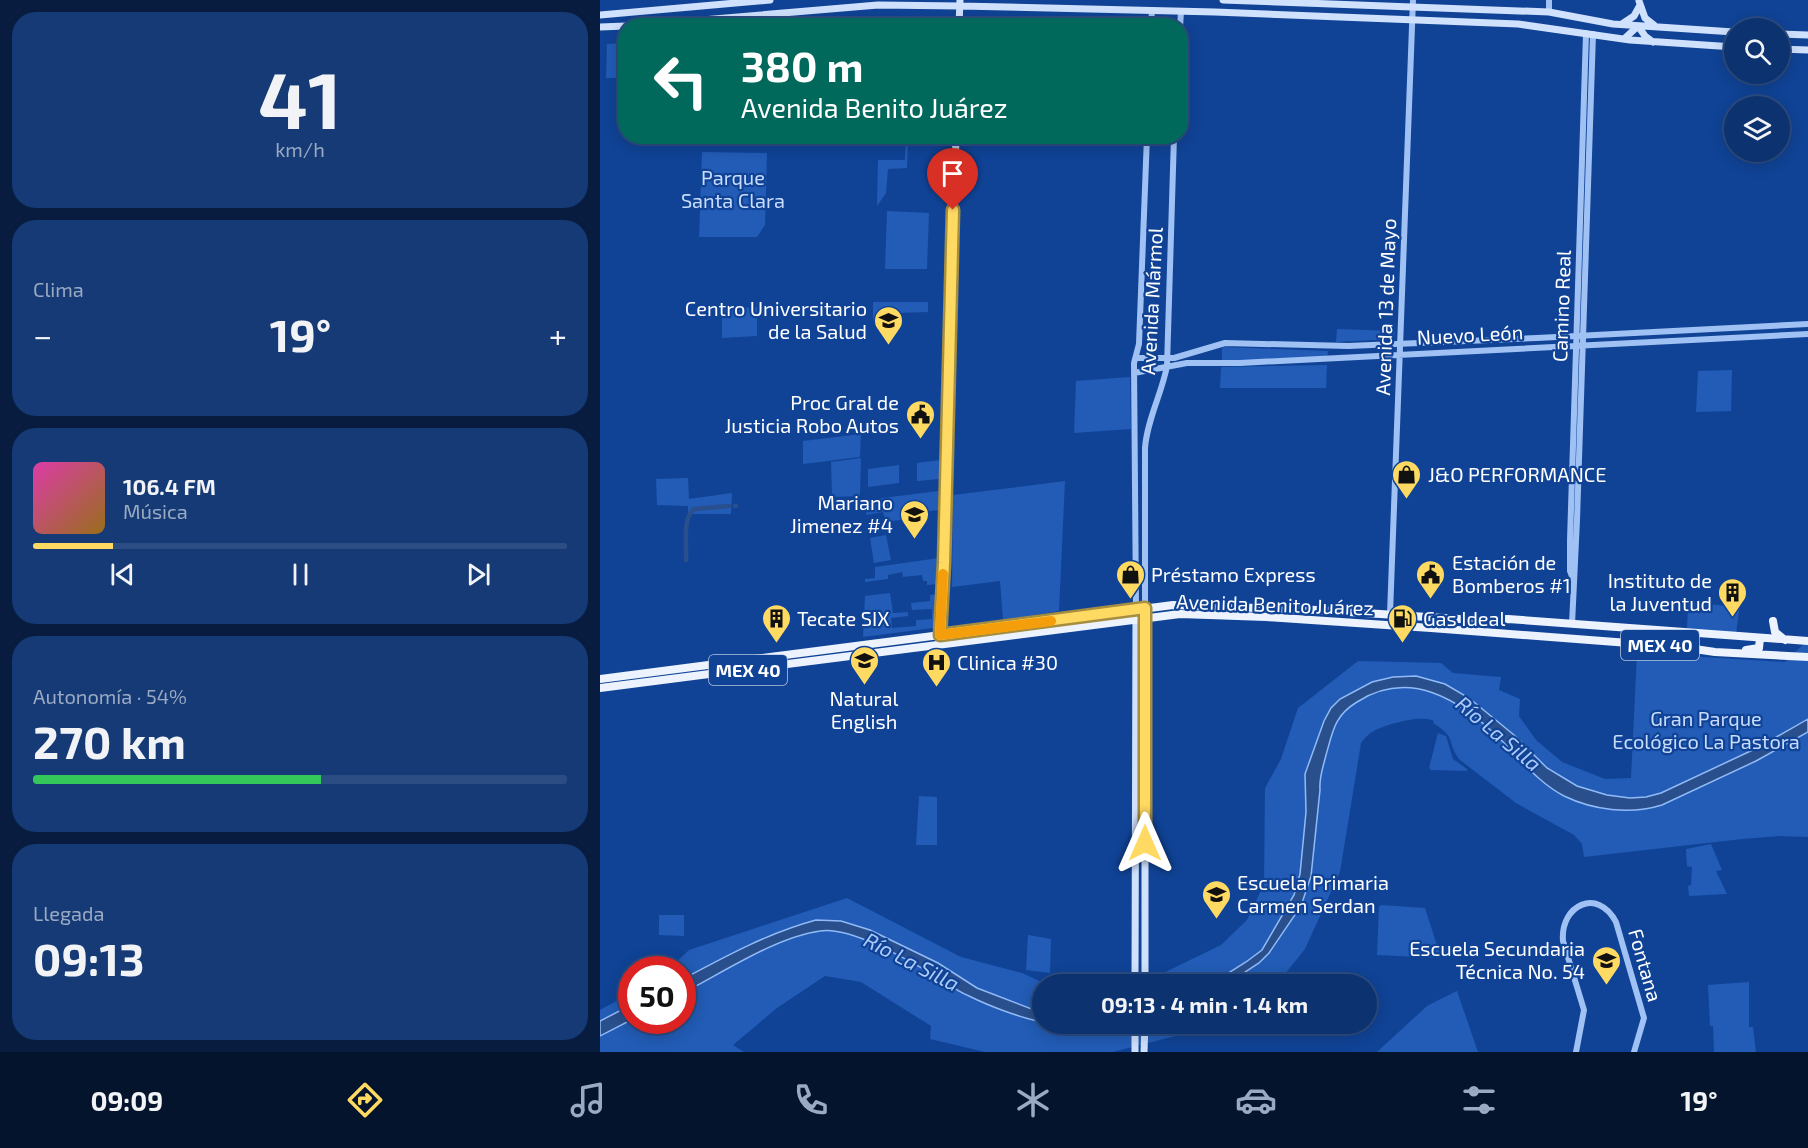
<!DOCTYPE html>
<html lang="es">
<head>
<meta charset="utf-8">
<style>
  body { margin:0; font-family:"Exo 2",sans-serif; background:#153a75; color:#f1f3f6; height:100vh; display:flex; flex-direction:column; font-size:22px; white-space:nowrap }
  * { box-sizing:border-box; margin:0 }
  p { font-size:20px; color:#9aaac3 }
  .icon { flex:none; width:33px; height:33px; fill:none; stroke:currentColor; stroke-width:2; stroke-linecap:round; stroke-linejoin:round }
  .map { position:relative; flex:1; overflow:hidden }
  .side { display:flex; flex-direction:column; gap:12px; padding:12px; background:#071c3e; width:600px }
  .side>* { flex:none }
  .guide { position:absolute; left:18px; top:18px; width:570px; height:126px; border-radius:24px; box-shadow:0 3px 15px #0003,0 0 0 2px #2c4d83; background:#00695c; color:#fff; overflow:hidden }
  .controls { position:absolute; left:1124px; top:18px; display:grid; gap:12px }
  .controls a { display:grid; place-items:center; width:66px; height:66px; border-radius:50%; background:#0c3270; box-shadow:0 3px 15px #0003,0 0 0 2px #2c4d83; font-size:30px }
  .speed { position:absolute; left:18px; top:956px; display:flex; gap:12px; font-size:30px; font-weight:700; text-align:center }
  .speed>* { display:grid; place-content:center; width:78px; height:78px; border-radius:50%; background:#0c3270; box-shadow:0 3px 15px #0003,0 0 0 2px #2c4d83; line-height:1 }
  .speed .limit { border:9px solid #d22; background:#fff; color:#111 }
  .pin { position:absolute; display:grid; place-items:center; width:51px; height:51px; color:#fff; margin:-62px -26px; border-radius:50% 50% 50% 0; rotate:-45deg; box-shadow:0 0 6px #0007 }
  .pin .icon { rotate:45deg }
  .me { position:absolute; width:66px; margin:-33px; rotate:0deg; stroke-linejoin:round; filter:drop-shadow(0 0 4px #0008) }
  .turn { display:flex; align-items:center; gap:21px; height:126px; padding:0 24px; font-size:27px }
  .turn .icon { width:78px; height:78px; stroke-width:2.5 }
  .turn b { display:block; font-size:42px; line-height:51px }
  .big { font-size:45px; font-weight:700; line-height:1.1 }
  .side .card { flex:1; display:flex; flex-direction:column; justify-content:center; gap:9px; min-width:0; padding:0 21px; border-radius:24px; background:#153a75 }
  .side .dial { align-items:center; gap:0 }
  .dial b { font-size:78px; line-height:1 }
  .song { display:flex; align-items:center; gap:18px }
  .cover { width:72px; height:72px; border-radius:9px; background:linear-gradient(135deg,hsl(320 70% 55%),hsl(40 70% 35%)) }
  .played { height:6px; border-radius:3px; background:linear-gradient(90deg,#ffda62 15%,#2c4d83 15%) }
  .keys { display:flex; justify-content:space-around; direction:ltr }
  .heat { display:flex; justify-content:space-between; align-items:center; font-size:33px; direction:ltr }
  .charge { height:9px; border-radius:4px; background:linear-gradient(90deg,#34c759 54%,#2c4d83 0) }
  .trip { position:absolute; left:432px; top:974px; width:345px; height:60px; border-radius:30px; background:#0c3270; box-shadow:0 3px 15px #0003,0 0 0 2px #2c4d83; font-weight:700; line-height:60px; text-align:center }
  .dock { display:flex; height:96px; justify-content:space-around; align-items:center; background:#05142d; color:#9aaac3 }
  .dock .icon { width:42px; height:42px }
  .dock .selected { color:#ffda62 }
  .dock b { font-size:27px; color:#f1f3f6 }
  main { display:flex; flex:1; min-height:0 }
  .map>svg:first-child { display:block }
  .green { fill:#225cb6 }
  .water { fill:#2a4f8d; stroke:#91bbf7; stroke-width:1.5 }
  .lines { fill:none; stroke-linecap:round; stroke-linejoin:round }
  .canal { stroke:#2a4f8d; stroke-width:4.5 }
  .tertiary { stroke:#9fc1f4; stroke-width:6 }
  .secondary { stroke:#cfe1fd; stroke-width:7 }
  .primary { stroke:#ecf3ff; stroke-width:8 }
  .route-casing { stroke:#a68e40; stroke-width:15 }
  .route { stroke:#ffda62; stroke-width:10 }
  .slow { stroke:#f59e0b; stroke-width:10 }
  .labels { text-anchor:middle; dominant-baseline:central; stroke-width:4.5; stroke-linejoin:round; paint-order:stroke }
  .shield { fill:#104396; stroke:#b7c7e0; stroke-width:1.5 }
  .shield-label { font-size:18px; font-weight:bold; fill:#fff }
  .park-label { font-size:20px; fill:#c8ddfe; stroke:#104396 }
  .street-label { font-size:20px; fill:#fff; stroke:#104396 }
  .poi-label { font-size:20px; fill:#fff; stroke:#104396; text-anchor:start }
  .water-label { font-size:21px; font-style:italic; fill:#accbfb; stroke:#104396 }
</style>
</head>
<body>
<main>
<section class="side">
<div class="card dial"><b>41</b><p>km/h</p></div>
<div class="card"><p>Clima</p>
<div class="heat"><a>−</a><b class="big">19°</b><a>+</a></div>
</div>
<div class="card">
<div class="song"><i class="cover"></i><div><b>106.4 FM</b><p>Música</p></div></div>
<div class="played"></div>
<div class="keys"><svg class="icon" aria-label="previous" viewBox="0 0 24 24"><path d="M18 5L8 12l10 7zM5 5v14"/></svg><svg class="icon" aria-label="pause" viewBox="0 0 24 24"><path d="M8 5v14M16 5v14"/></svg><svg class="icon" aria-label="next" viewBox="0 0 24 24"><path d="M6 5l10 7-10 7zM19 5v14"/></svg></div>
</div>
<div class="card"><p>Autonomía · 54%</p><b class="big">270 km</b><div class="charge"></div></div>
<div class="card"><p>Llegada</p><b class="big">09:13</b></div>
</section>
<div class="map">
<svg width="1208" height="1052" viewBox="0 0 1208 1052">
  <rect width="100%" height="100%" fill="#104396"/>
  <path class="green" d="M25,43v35h-19l1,-34z
    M306,137h2l-1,31 -19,1 -2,24 -9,13 1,-46h27z
    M102,152l65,1 -2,72 -8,12h-58z
    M287,211l42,2 -2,56h-42z
    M273,302h55v10l-32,1 -5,7 -18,1z
    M157,307v29l-35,2v-29z
    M737,329l58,2 -1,8 -58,3z
    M623,347l105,4 -1,8 -105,3v-13z
    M727,365l-1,23h-106l1,-21z
    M1132,370l-1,41 -35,1 2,-41z
    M530,377l1,52 -57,4 2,-52z
    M261,434l-1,23 -57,7v-23z
    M261,458l-1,38 -28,1 -1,-35z
    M340,460l-1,19 -22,2v-18z
    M299,465v18l-31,4v-18z
    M88,478l1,21 43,-6 -1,21h-43v-8l-31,-1 -1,-26z
    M465,481l-6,130 -56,9 -3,-39 -48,6 1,-92z
    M338,491v19l-24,3v5l-28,4 -3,-10 -17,3 1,-15z
    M286,535l5,25 -17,3 -4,-25z
    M339,558l-1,26 -11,1v-4h-4l-1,-6 -19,2 -1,-5 -14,3v4l-23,3v-3l10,-1v-11z
    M290,593l3,20 15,-1v4l-17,2 1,10 24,-2v-6l16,-1v-10l-20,1 -1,-7 19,-2v-6l7,-1 -1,31 -3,3 -70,9 2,-41z
    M1090,602l46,5 3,4 -3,23 -49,-4 1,-26z
    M1208,640v197l-29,-1 -37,3 -158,18 -2,-13 -8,-9 -58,-32 -56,-43c-14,-17 -2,-22 -27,-37l1,-2c-12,-7 -51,4 -62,11 -5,3 -8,7 -11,11l-21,129 -35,77 -28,35h-136v-2l8,-2 72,-35 26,-25 17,-36 1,-96 16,-29 17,-51 60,-47 83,2 12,10 48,4 -2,13 21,9 -1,17 17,24 26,22 43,17 26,-1 6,-125 148,9z
    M838,733l8,3 7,23 14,10v2l-36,-1 -2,-2z
    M319,796l18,1v48h-21z
    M1111,844l11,26 -6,1 11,23 -38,2 -1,-10 3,-1 1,-18 -5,-1 -1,-17z
    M247,898l114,59 61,16 24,11h-4v39h184l-113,29h-128l-55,-13 1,-13 -70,-44 -36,-6 -48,32 -44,37 11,7h-144v-42l31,-17 1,27h50v-51h-13l20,-19z
    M781,905l44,3 16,50 -64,-3 2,-48z
    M59,915h25v21l-25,-1z
    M428,935l23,4 -1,34 -24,-3z
    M1149,982v45h4l3,25h-42l-1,-26h-3l-2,-41z
    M857,991l21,61h-101l50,-46z"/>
  <path class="water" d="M816,676l29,8 24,14 45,37 33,33 30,18 30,9 23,3 16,-1 15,-4 96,-45 51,-29v13l-52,29 -94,44c-32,10 -69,5 -98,-9 -27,-14 -44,-38 -65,-58 -39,-38 -89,-70 -142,-36 -23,14 -24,29 -31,53 -3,13 -7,21 -6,35l-9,86 -10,30 -32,47 -10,10 -32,21h-16l35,-22 16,-12 32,-55 6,-21 6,-62 -1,-38 19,-53 7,-13 9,-9 32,-17 21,-5z
    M216,920l25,1 29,9 68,33 39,25 65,25v9c-21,-4 -53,-16 -73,-26 -12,-5 -24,-14 -35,-21 -26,-15 -84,-49 -114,-44 -44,6 -98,42 -137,62v-14c43,-23 85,-46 133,-59z
    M31,1005v15l-31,16v-15z"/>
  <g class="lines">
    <path class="canal" d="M135,506h1
      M86,560c1,-14 -4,-42 8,-51l35,-3"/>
    <path class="tertiary" d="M949,12v-12
      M551,26l1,-16
      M580,28l1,-17
      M536,358h38l51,-15 123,3 189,-8 271,-14
      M534,373l53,-10h53l568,-29
      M973,579l-3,-8v-31l16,-507
      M545,608v-160c2,-28 17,-55 22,-82l7,-230
      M536,609l-2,-246 5,-19 8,-208
      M790,614l23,-614
      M972,624l5,-104 16,-486
      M976,1052l8,-42 -21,-69c-3,-36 35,-54 53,-19l28,96 -10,34"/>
    <path class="secondary" d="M623,0l326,12 64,12 121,8
      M1039,1l6,17 9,7
      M0,15l170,-15
      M1022,24l12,-8 5,-9
      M31,26l247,-21 82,1 255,6 303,12 112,16 104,7
      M359,26l1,-26
      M0,27l26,-1
      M1179,34l29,1
      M1024,39l14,-13 7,10 8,6
      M1179,49l29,1
      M545,615v369
      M339,645l5,-97 12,-412
      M535,984l1,-375
      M535,1052v-29
      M544,1052l1,-29"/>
    <path class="primary" d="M1173,621l2,11 10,8
      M1146,650l13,-2 1,-10
      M0,679l573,-74 144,5 158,10 33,-1 300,22
      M0,688l580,-74 86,3 165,11 250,19 34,5 93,5"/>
  </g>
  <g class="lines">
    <defs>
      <path id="route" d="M353,210l-9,353 -4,72 205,-27v235"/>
    </defs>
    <use href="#route" class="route-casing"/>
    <use href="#route" class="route"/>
    <path class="slow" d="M343,574l-3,61 111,-14"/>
  </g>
  <defs>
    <symbol id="university-pin" viewBox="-11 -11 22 30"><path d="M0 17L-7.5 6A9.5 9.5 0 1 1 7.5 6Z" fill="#ffda62" stroke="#104396"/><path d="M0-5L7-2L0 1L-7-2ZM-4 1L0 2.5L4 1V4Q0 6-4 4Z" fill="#111"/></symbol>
    <symbol id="civic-pin" viewBox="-11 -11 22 30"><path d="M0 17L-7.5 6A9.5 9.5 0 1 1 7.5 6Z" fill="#ffda62" stroke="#104396"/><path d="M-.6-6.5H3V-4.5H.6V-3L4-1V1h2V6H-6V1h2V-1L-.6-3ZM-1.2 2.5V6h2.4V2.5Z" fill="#111"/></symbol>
    <symbol id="shop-pin" viewBox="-11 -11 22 30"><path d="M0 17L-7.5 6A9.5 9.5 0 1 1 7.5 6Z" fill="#ffda62" stroke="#104396"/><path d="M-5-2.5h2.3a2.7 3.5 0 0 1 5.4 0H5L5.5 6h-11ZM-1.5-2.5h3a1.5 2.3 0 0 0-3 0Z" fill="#111"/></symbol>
    <symbol id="building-pin" viewBox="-11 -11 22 30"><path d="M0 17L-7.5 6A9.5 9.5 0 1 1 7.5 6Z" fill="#ffda62" stroke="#104396"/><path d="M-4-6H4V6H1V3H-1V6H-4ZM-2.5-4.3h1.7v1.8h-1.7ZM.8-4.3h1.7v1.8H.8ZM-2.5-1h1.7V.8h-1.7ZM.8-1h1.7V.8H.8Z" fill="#111"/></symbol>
    <symbol id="fuel-pin" viewBox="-11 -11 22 30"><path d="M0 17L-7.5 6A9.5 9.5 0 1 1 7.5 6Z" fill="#ffda62" stroke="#104396"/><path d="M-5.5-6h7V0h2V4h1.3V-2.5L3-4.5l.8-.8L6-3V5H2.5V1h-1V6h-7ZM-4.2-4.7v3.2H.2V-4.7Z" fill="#111"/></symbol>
    <symbol id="school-pin" viewBox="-11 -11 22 30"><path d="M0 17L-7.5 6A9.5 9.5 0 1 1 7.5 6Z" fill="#ffda62" stroke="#104396"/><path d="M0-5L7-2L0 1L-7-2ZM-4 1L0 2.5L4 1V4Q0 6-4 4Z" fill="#111"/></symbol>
    <symbol id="hospital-pin" viewBox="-11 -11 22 30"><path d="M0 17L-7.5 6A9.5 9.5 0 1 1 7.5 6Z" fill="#ffda62" stroke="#104396"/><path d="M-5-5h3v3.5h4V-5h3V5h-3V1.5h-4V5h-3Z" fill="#111"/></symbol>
  </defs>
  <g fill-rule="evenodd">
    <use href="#university-pin" x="272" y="304" width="33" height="45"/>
    <use href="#civic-pin" x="304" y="398" width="33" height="45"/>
    <use href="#shop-pin" x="790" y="458" width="33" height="45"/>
    <use href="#university-pin" x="298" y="498" width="33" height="45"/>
    <use href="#shop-pin" x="514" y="558" width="33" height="45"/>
    <use href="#civic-pin" x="814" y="558" width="33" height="45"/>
    <use href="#building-pin" x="1116" y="576" width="33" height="45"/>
    <use href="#building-pin" x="160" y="602" width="33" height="45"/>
    <use href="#fuel-pin" x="786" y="602" width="33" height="45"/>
    <use href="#school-pin" x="248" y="644" width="33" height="45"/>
    <use href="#hospital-pin" x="320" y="646" width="33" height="45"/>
    <use href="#school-pin" x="600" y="878" width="33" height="45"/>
    <use href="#school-pin" x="990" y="944" width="33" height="45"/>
  </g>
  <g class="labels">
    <g class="shield">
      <rect x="1021" y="630" width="78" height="30" rx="4.5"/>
      <rect x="109" y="655" width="78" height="30" rx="4.5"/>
    </g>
    <g class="shield-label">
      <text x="1060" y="645">MEX 40</text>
      <text x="148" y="670">MEX 40</text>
    </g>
    <g class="park-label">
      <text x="133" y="177">Parque<tspan x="133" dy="23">Santa Clara</tspan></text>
      <text x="1106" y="718">Gran Parque<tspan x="1106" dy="23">Ecológico La Pastora</tspan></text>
    </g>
    <g class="street-label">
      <text transform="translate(551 301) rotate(-87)">Avenida Mármol</text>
      <text transform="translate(961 306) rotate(-88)">Camino Real</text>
      <text transform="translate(785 307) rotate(-88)">Avenida 13 de Mayo</text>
      <text transform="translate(870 334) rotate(-3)">Nuevo León</text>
      <text transform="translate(675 604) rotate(2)">Avenida Benito Juárez</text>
      <text transform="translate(1046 965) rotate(74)">Fontana</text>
    </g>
    <g class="poi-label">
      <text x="267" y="308" text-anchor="end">Centro Universitario<tspan x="267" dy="23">de la Salud</tspan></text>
      <text x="299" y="402" text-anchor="end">Proc Gral de<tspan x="299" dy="23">Justicia Robo Autos</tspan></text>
      <text x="828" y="474">J&amp;O PERFORMANCE</text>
      <text x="293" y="502" text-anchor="end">Mariano<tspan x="293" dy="23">Jimenez #4</tspan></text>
      <text x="852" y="562">Estación de<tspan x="852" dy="23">Bomberos #1</tspan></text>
      <text x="551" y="574">Préstamo Express</text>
      <text x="1112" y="580" text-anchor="end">Instituto de<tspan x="1112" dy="23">la Juventud</tspan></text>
      <text x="197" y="618">Tecate SIX</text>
      <text x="823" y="618">Gas Ideal</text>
      <text x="357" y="662">Clinica #30</text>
      <text x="264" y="698" text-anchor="middle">Natural<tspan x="264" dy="23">English</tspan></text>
      <text x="637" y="882">Escuela Primaria<tspan x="637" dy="23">Carmen Serdan</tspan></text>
      <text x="985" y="948" text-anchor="end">Escuela Secundaria<tspan x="985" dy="23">Técnica No. 54</tspan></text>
    </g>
    <g class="water-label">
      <text transform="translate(899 733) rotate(40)">Río La Silla</text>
      <text transform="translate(312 961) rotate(27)">Río La Silla</text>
    </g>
  </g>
</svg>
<div class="controls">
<a><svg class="icon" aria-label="search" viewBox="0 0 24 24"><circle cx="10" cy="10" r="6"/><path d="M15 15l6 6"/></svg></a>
<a><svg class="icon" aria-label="layers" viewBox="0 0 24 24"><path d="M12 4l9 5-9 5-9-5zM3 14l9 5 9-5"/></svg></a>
</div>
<div class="speed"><div class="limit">50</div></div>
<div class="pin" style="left:353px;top:210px;background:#d93025"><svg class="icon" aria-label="arrive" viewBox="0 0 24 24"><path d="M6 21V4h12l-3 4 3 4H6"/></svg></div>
<svg class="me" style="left:545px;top:843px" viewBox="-20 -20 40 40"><path d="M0-17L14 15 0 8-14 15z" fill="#ffda62" stroke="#fff" stroke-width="4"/></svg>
<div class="trip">09:13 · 4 min · 1.4 km</div>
<div class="guide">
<div class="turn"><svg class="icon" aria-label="left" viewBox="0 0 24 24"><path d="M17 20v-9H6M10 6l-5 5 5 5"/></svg><div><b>380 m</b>Avenida Benito Juárez</div></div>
</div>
</div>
</main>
<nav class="dock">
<b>09:09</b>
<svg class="icon selected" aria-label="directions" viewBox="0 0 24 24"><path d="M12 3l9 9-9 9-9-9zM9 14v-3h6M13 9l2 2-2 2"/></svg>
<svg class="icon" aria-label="music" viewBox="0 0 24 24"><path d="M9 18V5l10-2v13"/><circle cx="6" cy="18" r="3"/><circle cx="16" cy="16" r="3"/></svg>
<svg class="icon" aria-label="phone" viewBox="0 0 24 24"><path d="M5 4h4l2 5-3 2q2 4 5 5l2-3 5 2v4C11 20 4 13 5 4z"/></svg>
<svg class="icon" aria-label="climate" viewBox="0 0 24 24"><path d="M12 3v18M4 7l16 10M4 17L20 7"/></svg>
<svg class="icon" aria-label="car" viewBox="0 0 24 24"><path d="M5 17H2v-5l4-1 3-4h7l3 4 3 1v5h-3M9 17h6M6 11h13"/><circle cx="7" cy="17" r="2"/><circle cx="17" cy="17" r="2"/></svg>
<svg class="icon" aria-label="filters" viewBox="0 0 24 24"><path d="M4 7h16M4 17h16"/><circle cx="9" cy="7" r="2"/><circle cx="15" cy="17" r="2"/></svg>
<b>19°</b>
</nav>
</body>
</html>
